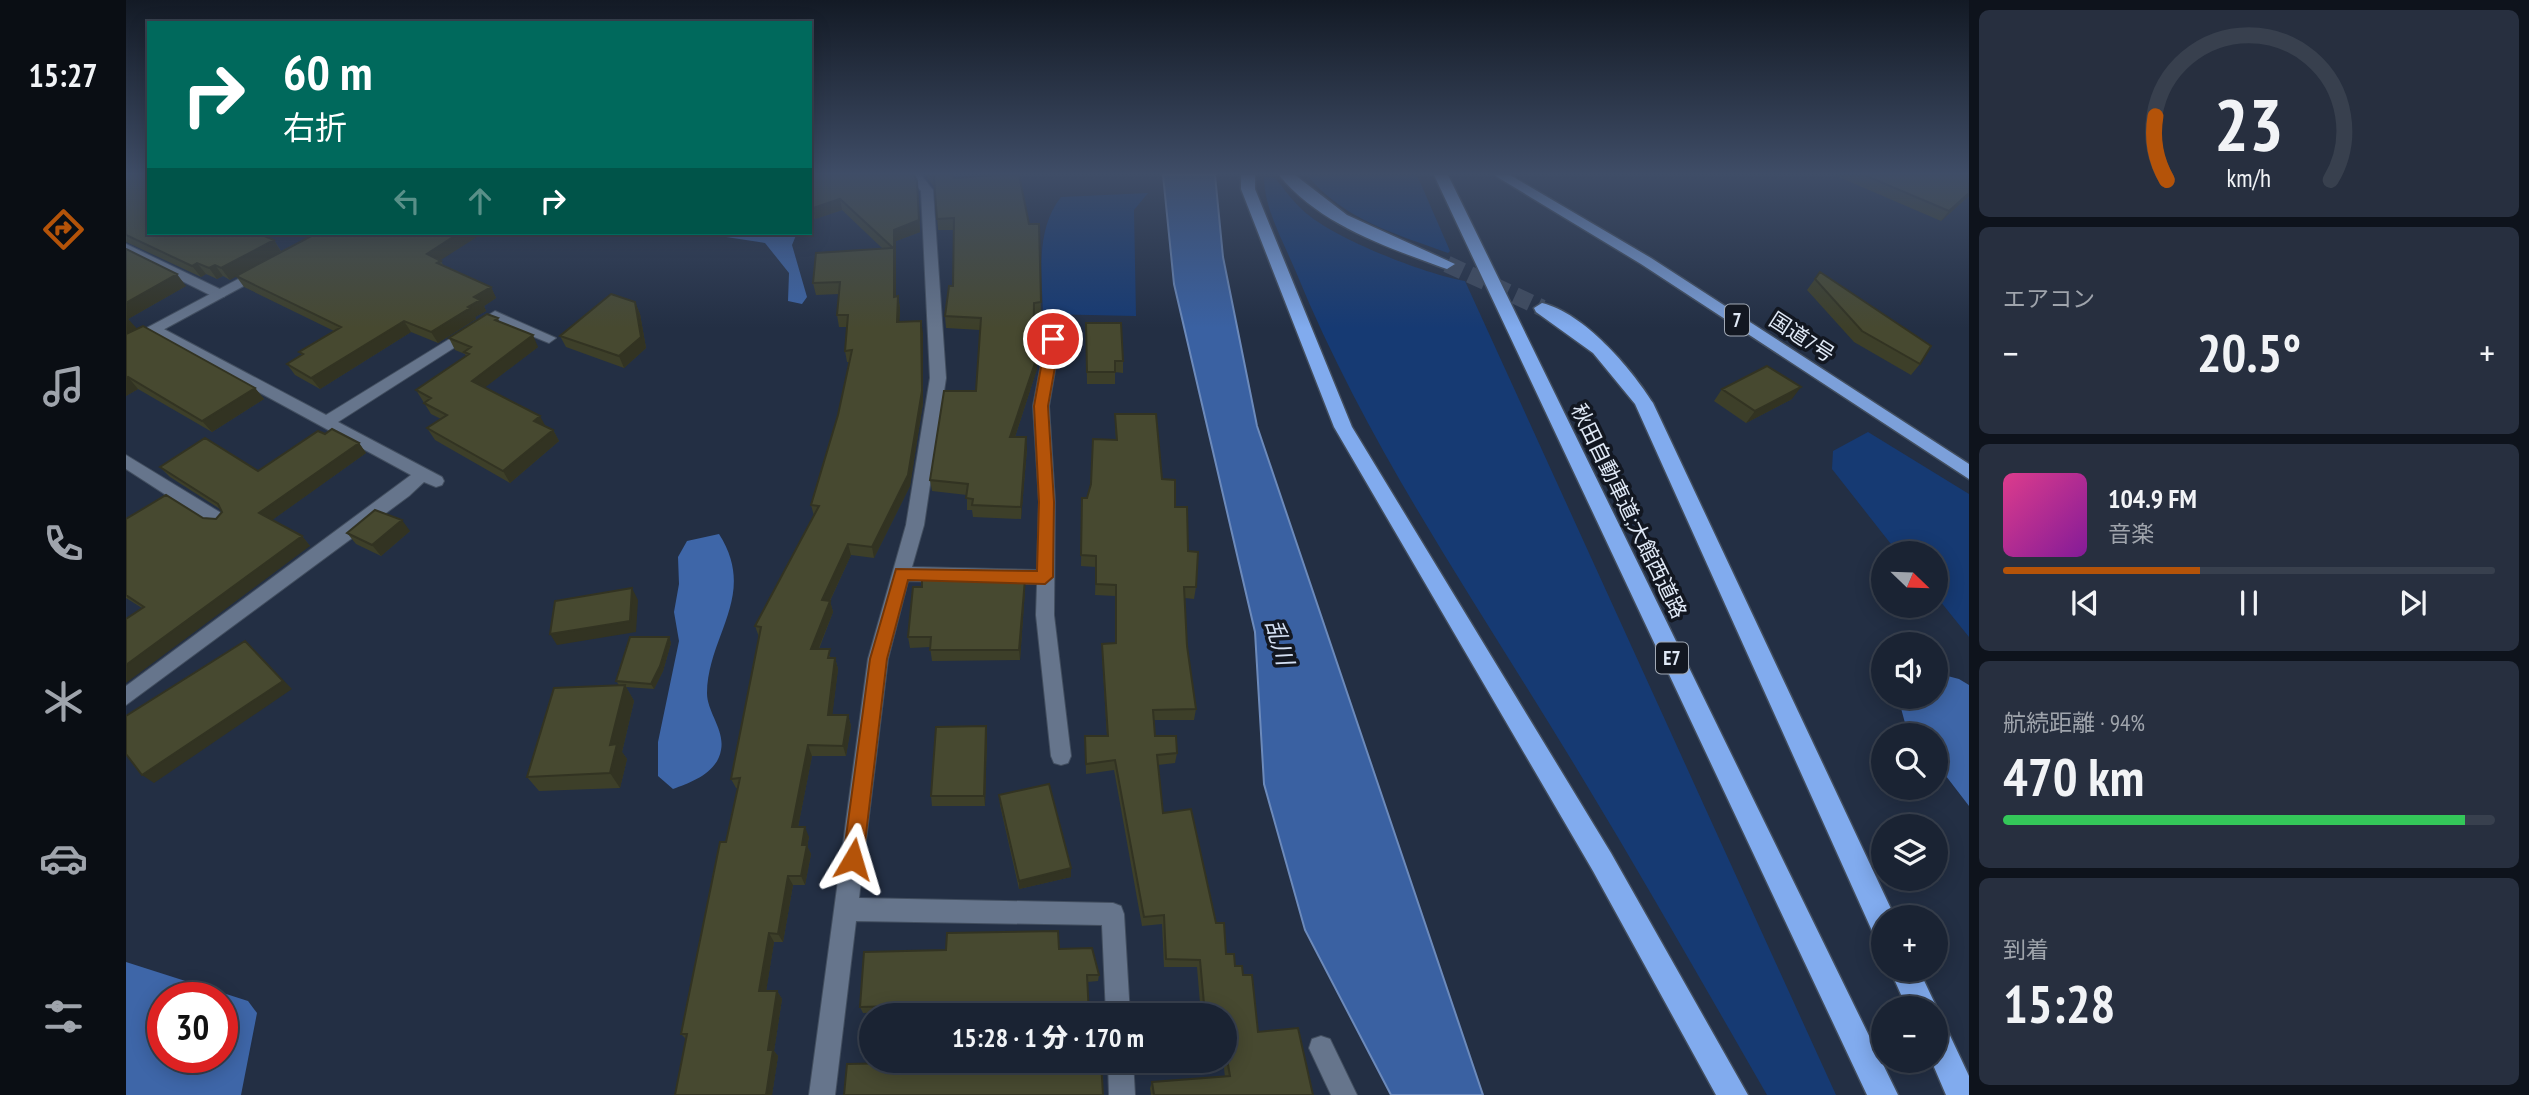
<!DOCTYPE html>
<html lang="ja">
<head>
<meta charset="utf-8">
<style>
  body { margin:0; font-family:"PT Sans Narrow","Noto Sans JP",sans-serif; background:#272f3f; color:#f1f3f6; height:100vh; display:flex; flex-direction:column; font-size:26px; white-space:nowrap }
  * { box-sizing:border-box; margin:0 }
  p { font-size:23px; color:#9fa4ac }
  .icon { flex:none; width:38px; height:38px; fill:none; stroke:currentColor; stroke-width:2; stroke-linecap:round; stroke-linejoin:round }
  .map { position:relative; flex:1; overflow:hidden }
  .drawer { display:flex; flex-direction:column; gap:10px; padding:10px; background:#0e131c; width:560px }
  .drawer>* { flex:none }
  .banner { position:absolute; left:21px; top:21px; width:665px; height:214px; border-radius:0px; box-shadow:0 4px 18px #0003,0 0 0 2px #38404e; background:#00695c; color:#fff; overflow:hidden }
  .needle { width:46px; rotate:113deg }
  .controls { position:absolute; left:1745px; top:541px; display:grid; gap:14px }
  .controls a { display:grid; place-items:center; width:77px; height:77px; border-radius:50%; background:#1a2333; box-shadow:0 4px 18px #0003,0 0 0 2px #38404e; font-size:35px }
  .speed { position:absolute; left:21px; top:982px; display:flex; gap:14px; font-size:35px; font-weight:700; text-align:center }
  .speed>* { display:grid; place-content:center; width:91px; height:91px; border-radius:50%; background:#1a2333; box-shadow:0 4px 18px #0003,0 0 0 2px #38404e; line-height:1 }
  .speed .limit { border:10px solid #d22; background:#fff; color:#111 }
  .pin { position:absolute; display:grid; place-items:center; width:60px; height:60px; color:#fff; margin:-30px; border:4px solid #fff; border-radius:50%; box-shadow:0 2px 7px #0007 }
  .me { position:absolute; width:77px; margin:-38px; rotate:7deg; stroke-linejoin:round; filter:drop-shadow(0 0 5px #0008) }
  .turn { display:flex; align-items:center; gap:24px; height:147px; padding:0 21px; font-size:32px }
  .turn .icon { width:91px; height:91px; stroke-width:2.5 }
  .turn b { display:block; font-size:49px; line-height:60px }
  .lanes { display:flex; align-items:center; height:66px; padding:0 21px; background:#0003; justify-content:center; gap:35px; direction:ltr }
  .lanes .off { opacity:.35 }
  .big { font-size:52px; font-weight:800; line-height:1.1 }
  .drawer .tile { flex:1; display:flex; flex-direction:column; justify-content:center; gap:10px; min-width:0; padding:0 24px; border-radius:10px; background:#272f3f }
  .drawer .dial { align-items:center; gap:0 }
  .dial svg { height:182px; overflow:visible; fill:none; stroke:#38404e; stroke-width:7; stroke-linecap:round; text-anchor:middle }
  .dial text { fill:#f1f3f6; stroke:none }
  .song { display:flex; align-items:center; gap:21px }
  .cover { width:84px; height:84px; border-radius:10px; background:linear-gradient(135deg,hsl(330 70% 55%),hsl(290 70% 35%)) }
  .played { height:7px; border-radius:4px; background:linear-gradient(90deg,#b45309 40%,#38404e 40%) }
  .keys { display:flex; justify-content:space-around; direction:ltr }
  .heat { display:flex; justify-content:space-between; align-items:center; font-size:38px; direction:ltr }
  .charge { height:10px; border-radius:5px; background:linear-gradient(90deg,#34c759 94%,#38404e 0) }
  .trip { position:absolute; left:733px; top:1003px; width:378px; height:70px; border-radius:35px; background:#1a2333; box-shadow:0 4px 18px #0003,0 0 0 2px #38404e; font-weight:800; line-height:70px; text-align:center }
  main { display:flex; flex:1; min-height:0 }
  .tabs { display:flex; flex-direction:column; width:126px; justify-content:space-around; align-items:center; background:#0a0e14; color:#9fa4ac }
  .tabs .icon { width:49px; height:49px }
  .tabs .selected { color:#b45309 }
  .tabs b { font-size:32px; color:#f1f3f6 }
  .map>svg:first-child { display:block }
  .green { fill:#163a73 }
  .forest { fill:#3e66a8; fill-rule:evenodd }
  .water { fill:#3a61a2; stroke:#6c8abb; stroke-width:2 }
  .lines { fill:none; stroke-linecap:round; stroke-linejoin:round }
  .motorway-tunnel { stroke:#3f4b5f; stroke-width:17; stroke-dasharray:17 8; stroke-linecap:butt }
  .minor-casing { stroke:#424e5f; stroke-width:2 }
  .tertiary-casing { stroke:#424e5f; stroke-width:2 }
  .trunk-casing { stroke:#424e5f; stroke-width:3 }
  .motorway-casing { stroke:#424e5f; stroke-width:3 }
  .minor { fill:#66758c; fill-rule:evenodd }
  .tertiary { fill:#66758c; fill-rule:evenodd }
  .trunk { fill:#7ca0da; fill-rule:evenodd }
  .motorway { fill:#81abee; fill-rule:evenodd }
  .wall { fill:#3d3f29 }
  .shaded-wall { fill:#323322 }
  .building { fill:#474930; stroke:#323322; stroke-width:2 }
  .route { fill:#b45309; stroke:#753606; stroke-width:2 }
  .labels { text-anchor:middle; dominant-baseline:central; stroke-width:7; stroke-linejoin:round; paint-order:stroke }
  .shield { fill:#121721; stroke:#a2aab6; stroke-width:2 }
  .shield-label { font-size:19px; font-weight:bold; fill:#e0e9f6 }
  .street-label { font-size:21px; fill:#e0e9f6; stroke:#121721 }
  .water-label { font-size:23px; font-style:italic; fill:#d4e0f3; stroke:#121721 }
</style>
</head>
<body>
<main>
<nav class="tabs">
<b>15:27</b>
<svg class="icon selected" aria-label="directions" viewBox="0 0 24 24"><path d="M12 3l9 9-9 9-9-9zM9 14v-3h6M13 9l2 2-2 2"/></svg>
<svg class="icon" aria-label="music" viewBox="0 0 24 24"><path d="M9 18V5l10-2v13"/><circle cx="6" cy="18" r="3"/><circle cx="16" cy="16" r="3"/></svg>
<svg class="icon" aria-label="phone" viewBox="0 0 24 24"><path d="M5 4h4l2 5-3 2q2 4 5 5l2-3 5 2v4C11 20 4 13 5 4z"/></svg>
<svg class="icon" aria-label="climate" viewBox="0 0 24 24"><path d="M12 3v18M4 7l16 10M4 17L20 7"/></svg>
<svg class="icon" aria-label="car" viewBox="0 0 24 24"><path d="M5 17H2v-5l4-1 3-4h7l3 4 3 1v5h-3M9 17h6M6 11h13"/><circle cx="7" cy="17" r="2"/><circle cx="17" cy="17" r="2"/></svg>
<svg class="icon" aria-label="filters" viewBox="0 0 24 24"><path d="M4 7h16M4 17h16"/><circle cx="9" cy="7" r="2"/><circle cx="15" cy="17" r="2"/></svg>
</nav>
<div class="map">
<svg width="1843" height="1095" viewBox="0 0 1843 1095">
  <rect width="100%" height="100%" fill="#232f44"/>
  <path class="green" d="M1181,175h110l33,76 -2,2c-52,-19 -104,-33 -141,-78z
    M1138,177l11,1c11,13 22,29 36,39 33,25 114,57 154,64l371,814h-69c-61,-106 -121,-212 -184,-316 -100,-167 -213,-326 -287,-507 -12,-29 -32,-63 -32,-95z
    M1022,193l-14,17 2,106 -93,-2c-1,-39 -8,-84 18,-117z
    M1742,432l101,62v143l-33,-41v-43h-38l-66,-84 1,-18z"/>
  <path class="forest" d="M574,233h97l-5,12 15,52 -5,7 -14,-3 1,-28 -24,-30z
    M593,534c39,61 -11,100 -12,159 0,19 18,37 14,57 -4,23 -29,32 -48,39l-15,-13v-34l21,-101 -5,-29 5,-28 -1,-27 9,-16z
    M1810,673l23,6 10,6v121l-33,-43v-28h-22l-9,-12 -7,-26 38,-1z
    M0,962l122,39 9,12 -16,82h-115zM37,998h59v59h-59z"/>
  <path class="water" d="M1037,175h52l8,82 34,169 226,669h-92l-86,-165 -41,-146 -9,-152 -81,-348z"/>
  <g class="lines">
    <path class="motorway-tunnel" d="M1321,264l95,44"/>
    <defs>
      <path id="minor" d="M782,175h13l12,15 13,188 -22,147 -12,42 125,3 2,-68 -6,-96 17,-89 7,-4 7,4 -15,89 6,96 -1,113 17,141 -3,7 -7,2 -7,-2 -3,-7 -15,-141 1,-31 -129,-3 -20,78 -29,239 254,5 8,3 3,8 6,101h-24l-4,-90 -246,-4 -21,174h-26l59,-436 38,-134 24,-147 -9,-187z
        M0,244l98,47 2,3 -2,3h-10l-88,-44z
        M369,311l61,27 -7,5 -5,-2 -48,-20 -158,101 104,55 2,4 -2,4 -6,2 -12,-5 -15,14 -283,209v-19l285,-211 -261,-142v-6h10l166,88z
        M0,455l100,61 3,5 -3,5h-12l-88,-57z
        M1195,1036l9,3 27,56h-26l-22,-47 3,-9z
        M982,1060h25l2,35h-26z"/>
      <path id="tertiary" d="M133,268l7,4 -2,3 -138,75v-11z"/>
      <path id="trunk" d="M1368,175h16l141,83 318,206v15l-328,-215z"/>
      <path id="motorway" d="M1115,175h14v14l97,238 259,426 137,242h-32l-123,-224 -259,-444 -93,-238z
        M1153,175h16l52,40 108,49 -8,5 -6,-2c-57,-21 -122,-43 -162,-92z
        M1308,175h14l450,920h-31z
        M1416,303c42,10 89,65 111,100l240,510 1,4h-11v20l-10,-4 -238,-529 -42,-51 -57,-41 -2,-4z
        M1764,970h29l18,38 -1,2v-2h-29z
        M1810,1022l10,5 23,49v19h-23l-15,-35h5z"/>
    </defs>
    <use href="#minor" class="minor-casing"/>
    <use href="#tertiary" class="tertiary-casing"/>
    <use href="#trunk" class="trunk-casing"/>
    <use href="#motorway" class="motorway-casing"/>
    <use href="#minor" class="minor"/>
    <use href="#tertiary" class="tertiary"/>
    <use href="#trunk" class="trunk"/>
    <use href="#motorway" class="motorway"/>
  </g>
  <path class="wall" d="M0,175l23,58 125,7 7,11 36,-18h166l-43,27 4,6 47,21 5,11 -12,8 2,5 -11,6 1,2 -38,24 -27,-11 -91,57 -25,-14 -8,-11 15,-9 -3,-3 35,-21 -90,-44 -8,-11 -6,4 -7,-4 -6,3 -11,-5 -5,3 -75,-35z
    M684,175l108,17 2,40 -24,9v56l2,-1 2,12 -1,14 24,11v70l-13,83 -36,72 -23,-3 -21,46 3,11 -14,37 13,9h3l3,11 -6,46h16l3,11 -5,30h-34l-14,71 11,10 -2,9 4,8 -6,31h-12l-10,57h-9l-8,49h11l5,8 -8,52 4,5 -6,39h-97l11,-56 -5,-5 57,-246h-2l-5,-9 28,-142 -4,-11 59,-110 -3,-11 27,-90 12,-53h-3l-2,-11 2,-24h-8l-2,-12 2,-21 -23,1 -3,-12 70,-34 -41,-39 -27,9 -5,-4z
    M799,175h27l2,3 75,46h10l2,90h-6l-1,43 3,12 -22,68 12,12 -6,70 -48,-2 -1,-7h-5v-15l-35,-4 -2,-11 46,-89 4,-61 -34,-2 -1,-12 8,-30v-56h-15l-3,-42z
    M1708,175h135v21l-28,25z
    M0,249l60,37 -58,33 9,10 118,59 9,11 -52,33 -74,-43 -12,7z
    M1689,279l105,85 -9,11 -57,-33 -47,-52z
    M509,302l5,12 6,34 -22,20 -58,-21 -6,-11z
    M372,318l2,5 38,24 -53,40 61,39 7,4 6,11 -49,42 -75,-43 -8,-12 14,-9 -10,-5 -15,-24 50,-34 -1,-2 -10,-4 -6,-12z
    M960,323l37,38v12l-8,-1v12h-28z
    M1596,389l70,10 -46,24 -32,-22z
    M989,414l47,65 13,28 21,80 -2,12 -9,-1 2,48 9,63 -2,11h-40l1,16 22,17 -2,10 -17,2 5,48 53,110 10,31 17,21 15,57 55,63h-162l-1,-7 2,-6 73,-5 -2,-17h2v-45h-24l-4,-48h-33l-2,-43 -20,2 -28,-156 -28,4 -1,-38h22l-5,-81v-11l13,-1v-47l-20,-1 1,-28 -15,-1 1,-68h5l29,-58 -1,-15z
    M199,434l34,9 7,10 -94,67 30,16 8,10 -168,62 -16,-10v-79h90l6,-7 -2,-3 -50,-32 -10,-10 98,4z
    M284,531l-29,25 -25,-12 -9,-11z
    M822,580l77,10 -5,70 -88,1 -2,-14 -20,1 -2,-11 14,-50z
    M543,637l2,6 -8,28 -9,18 -28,-2 8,14 -12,51 5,7 -7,29 -81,3 -12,-14 92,-92 -3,-4z
    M861,736l-2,70h-53l-1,-10z
    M873,795l72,82 -52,12 -19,-84z
    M933,949l40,26 -1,6 -11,1 -188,30 -36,1 -3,-6z"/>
  <path class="shaded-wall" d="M791,181l3,51 -24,9v67l-2,-11v-67z
    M1843,193v3l-28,25 8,-10z
    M714,199l2,11 -27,9 -2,-11z
    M333,233h24l-50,32 -6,-11z
    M148,240l7,12 -51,28 -9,-12z
    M71,263l9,11 -5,3 -9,-11z
    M89,265l8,11 -6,3 -8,-11z
    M51,274l9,12 -58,33 10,11 -12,6v-33z
    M365,287l5,11 -12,8 2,5 -11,6 1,2 -38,24 -7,-11 37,-25 6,-10z
    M772,296l2,12 -1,26 -2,-12z
    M509,302l5,12 6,34 -22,20 -5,-12z
    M278,321l7,11 -91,57 -9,-11z
    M795,321l2,12v70l-13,83 -36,72 -2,-11z
    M407,335l5,12 -59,45 -7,-11z
    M911,357v12l-26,80 -1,-12z
    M2,377l10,12 -12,7v-18z
    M1675,387l-9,12 -46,24 9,-12z
    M129,388l9,11 -52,33 -10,-11z
    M414,416l6,11 -12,-6z
    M427,430l6,11 -49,42 -7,-12z
    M900,437l1,12 -6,70v-12z
    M233,443l7,10 -98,70 -9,-10z
    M276,520l8,11 -29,25 -9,-11z
    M176,536l8,10 -184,137v-18z
    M722,544l3,11 -26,56 -3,-11z
    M899,579v11l-5,70 -1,-10z
    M506,588l6,12 -2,32 -79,13 -7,-11z
    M704,601l3,11 -19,48 -3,-11z
    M543,637l2,6 -8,28 -9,18 -3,-5z
    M119,641l47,48 -138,94 -12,-8z
    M709,658l3,11 -7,57 -3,-11z
    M499,685l9,16 -12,51 5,7 -7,29 -10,-15v-28z
    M722,715l3,11 -5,30 -3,-10z
    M860,726l1,10 -2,70 -1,-10z
    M682,745l4,11 -16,81 -4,-10z
    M679,827l4,10 -2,9 4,8 -6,31 -4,-9 1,-31z
    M945,868v9l-52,12v-8z
    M662,876l5,9 -10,57 -5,-8z
    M643,933l5,9 -9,56 -6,-7z
    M651,991l5,8 -8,52 4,5 -6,39h-6l2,-45z"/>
  <path class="building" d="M0,175h23v58h108l17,7 -53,28 -6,-3 -6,3 -12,-5 -5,3 -66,-31z
    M684,175h104l3,6 2,39 -25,10v67l4,-1 -1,26 24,-1 1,70 -14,84 -36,72 -24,-3 -26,56 8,1 -19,48h19l-2,9h7l-7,57h20l-5,31 -35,-1 -16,82h13l-3,18h5l-6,31h-13l-10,58 -9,-1 -10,58h18l-9,59h5l-7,45h-91l12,-61h-6l39,-192h6l14,-64 -9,1 30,-152 -6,-1 64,-120 -8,-1 27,-90 14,-65 -7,1 3,-36h-11l3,-33 -27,1 3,-30 77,-5 -53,-49 -27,9 -3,-3z
    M807,175h19l2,3 44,-3h21l10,49h10l2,78 -7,1 -1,54h4l-27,80h16l-5,70 -49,-2 1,-6 -7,-1 2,-14 -38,-4 14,-89h32l5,-73 -36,-2 4,-30h4l1,-68 -17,1 -3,-42z
    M1738,175h105v18l-20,18z
    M191,233h142l-32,21 14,7 -4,2 54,24 -17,10 6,3 -12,7 2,1 -39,24 -27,-11 -93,57 -24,-14 16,-10 -4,-2 42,-25 -105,-51z
    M0,249l51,25 -51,29z
    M1694,272l111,74 -11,18 -58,-33 -47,-52z
    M485,294l24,8 6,35 -22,19 -59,-20z
    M361,314l11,4 -3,2 38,15 -61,46 68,35 -6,5 19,9 -50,41 -76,-43 20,-13 -23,-12 7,-5 -15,-8 53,-36 -5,-2 7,-5 -22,-9z
    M960,323h35l2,38h-8v11h-28z
    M17,326l112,62 -53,33 -74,-44 -2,1v-44z
    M1641,366l34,21 -46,24 -33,-22z
    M989,414h41l6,65 13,1v27h12l1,44 10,1 -2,35h-12l3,59 9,63 -43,1 2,26h21l1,17 -20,2 6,58 28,-4 25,114h8l2,31h8l1,12h7l1,9h9l6,57 40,-4 15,67h-159l-2,-13 78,-6 -5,-29v-32h-20l-5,-55 -34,-1 -2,-44 -20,2 -29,-157 -29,4 -1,-28h23l-6,-92 14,-1v-58l-20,-1v-28l-15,-1 1,-57h5l4,-14 2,-45 24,1z
    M206,429l27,14 -100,70 43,23 -176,129v-46l18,-12 -18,-12v-76l40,-24 37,23 13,1 6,-7 -4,-8 -58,-37 45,-29 53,33 60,-40 7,3z
    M249,510l27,10 -30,25 -25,-12z
    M796,576h26l-1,4 78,-1 -6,71h-89l1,-13h-23l5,-50h9z
    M506,588l-2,33 -80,13 5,-33z
    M504,637h39l-9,29 -9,18 -35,-3z
    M119,641l38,40 -141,94 -16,-21v-38z
    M499,685l-15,60 7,-1 -7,29 -83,4 27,-89z
    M860,726l-2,70h-53l5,-69z
    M923,784l22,84 -52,13 -20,-86z
    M932,931l1,18 33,-1 7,27h-12l2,40h-191l1,-9 -39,1 4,-55 82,-2 1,-17z
    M770,1060h201v2l4,-1 2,34h-259l3,-31 49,-1z"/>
  <linearGradient id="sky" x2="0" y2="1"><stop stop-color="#131a25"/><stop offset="0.53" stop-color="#3f4d67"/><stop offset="1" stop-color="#3f4d67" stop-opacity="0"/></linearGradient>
  <rect width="1843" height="328" fill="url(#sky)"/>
  <path class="route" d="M927,335l7,4 -12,67 6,96 -1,75 -8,7 -137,-4 -21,79 -24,200 -3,7 -7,3 -7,-3 -3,-7 27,-200 26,-90 141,2 2,-69 -5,-96 12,-67z"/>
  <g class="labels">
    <g class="shield">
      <rect x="1599" y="304.5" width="24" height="31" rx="5"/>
      <rect x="1530" y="642.5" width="32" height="31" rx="5"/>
    </g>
    <g class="shield-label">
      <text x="1611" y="320">7</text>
      <text x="1546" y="658">E7</text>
    </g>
    <g class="street-label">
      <text transform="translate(1676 337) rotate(33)">国道7号</text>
      <text transform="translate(1503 511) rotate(64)">秋田自動車道;大館西道路</text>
    </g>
    <g class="water-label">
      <text transform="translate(1154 642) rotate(73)">乱川</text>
    </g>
  </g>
</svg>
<div class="controls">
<a><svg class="needle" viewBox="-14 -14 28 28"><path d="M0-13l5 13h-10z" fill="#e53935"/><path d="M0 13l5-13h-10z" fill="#9fa4ac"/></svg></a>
<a><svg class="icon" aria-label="sound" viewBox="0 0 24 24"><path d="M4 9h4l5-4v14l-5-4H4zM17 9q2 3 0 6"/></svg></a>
<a><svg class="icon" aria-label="search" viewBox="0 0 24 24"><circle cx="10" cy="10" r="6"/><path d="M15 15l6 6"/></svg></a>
<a><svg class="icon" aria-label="layers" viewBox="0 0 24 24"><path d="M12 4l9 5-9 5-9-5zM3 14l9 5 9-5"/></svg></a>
<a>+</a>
<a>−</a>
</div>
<div class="speed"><div class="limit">30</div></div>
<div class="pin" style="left:927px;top:339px;background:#d93025"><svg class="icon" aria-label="arrive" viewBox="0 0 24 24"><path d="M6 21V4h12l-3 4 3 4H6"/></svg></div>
<svg class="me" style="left:727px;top:859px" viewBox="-20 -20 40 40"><path d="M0-17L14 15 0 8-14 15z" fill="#b45309" stroke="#fff" stroke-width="4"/></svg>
<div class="trip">15:28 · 1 分 · 170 m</div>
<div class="banner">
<div class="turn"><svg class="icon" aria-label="right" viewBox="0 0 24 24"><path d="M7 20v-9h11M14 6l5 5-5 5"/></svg><div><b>60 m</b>右折</div></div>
<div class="lanes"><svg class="icon off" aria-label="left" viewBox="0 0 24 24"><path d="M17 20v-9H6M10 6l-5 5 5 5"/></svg><svg class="icon off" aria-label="ahead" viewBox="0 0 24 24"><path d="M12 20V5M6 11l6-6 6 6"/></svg><svg class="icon" aria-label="right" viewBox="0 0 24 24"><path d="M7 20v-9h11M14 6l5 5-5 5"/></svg></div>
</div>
</div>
<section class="drawer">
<div class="tile dial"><svg viewBox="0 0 100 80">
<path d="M14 69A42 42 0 1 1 86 69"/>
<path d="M14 69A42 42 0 0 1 9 41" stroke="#b45309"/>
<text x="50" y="56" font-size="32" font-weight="700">23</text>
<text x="50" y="72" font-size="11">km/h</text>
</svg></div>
<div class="tile"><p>エアコン</p>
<div class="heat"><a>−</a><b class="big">20.5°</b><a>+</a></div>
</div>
<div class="tile">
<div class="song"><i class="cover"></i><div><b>104.9 FM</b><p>音楽</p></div></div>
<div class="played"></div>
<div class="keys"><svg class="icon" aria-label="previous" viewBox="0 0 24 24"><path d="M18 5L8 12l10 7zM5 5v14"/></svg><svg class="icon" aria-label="pause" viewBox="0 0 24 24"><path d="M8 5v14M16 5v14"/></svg><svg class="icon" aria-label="next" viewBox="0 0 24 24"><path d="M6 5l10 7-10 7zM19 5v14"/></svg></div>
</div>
<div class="tile"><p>航続距離 · 94%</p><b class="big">470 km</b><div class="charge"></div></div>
<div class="tile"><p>到着</p><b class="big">15:28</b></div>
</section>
</main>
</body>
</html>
